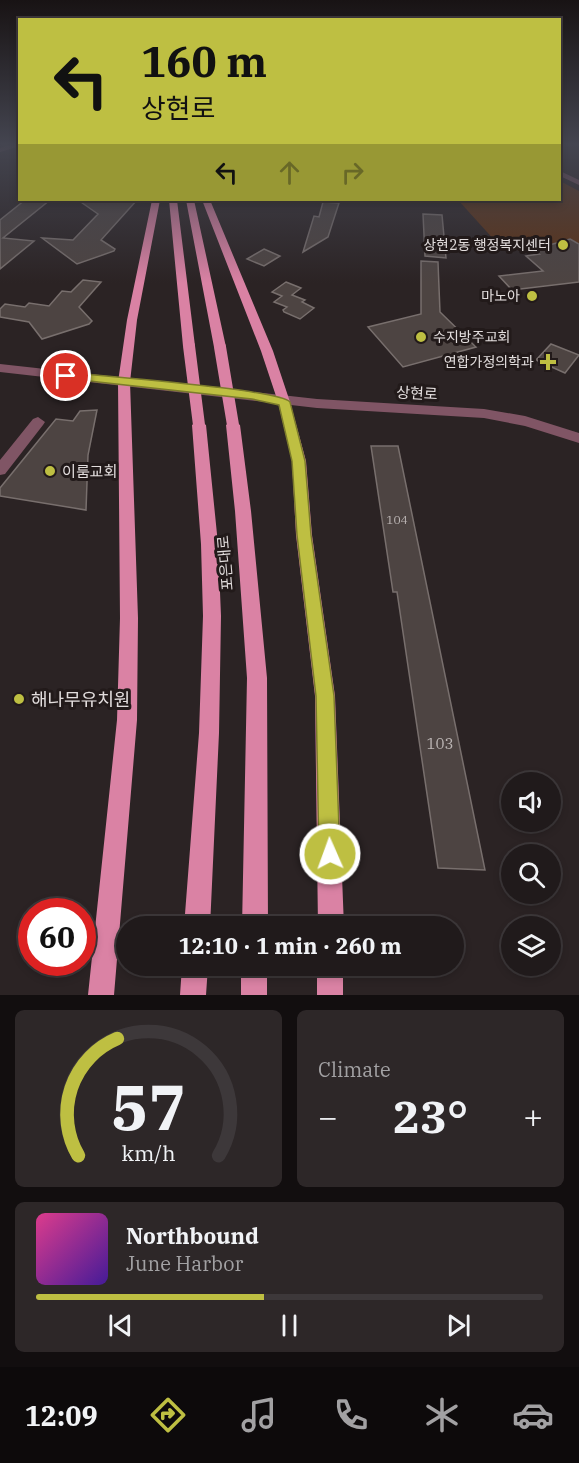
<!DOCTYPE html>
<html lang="en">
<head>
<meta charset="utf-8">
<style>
  body { margin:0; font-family:"IBM Plex Serif","Noto Sans KR",serif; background:#2d2728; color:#f1f3f6; height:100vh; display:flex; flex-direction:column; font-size:22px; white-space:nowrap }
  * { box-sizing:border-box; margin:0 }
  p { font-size:20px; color:#a2a1a3 }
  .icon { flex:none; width:33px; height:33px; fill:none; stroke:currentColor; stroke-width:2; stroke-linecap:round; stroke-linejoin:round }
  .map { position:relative; height:995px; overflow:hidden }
  .sheet { display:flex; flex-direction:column; gap:15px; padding:15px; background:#120e0f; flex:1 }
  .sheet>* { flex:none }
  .banner { position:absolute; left:18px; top:18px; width:543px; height:183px; border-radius:0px; box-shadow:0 3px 9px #0003,0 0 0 2px #3d383a; background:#bebf42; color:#111; overflow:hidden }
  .controls { position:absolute; left:501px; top:772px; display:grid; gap:12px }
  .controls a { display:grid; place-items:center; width:60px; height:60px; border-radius:50%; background:#201a1b; box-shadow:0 3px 9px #0003,0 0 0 2px #3d383a; font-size:30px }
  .speed { position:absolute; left:18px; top:898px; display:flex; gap:12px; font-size:30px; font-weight:700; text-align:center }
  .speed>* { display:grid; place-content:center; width:78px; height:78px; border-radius:50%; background:#201a1b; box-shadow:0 3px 9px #0003,0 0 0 2px #3d383a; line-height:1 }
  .speed .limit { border:9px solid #d22; background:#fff; color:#111 }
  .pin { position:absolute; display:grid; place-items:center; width:51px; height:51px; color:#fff; margin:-26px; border:3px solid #fff; border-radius:50%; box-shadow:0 2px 6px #0007 }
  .me { position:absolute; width:66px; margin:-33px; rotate:358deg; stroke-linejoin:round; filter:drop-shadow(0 0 4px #0008) }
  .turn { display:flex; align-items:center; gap:21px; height:126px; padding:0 24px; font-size:27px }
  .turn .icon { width:78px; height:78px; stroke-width:2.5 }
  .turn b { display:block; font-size:42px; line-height:51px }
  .lanes { display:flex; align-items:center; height:57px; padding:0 24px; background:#0003; justify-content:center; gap:30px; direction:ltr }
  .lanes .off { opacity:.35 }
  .big { font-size:45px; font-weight:700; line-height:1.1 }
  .sheet .tile { flex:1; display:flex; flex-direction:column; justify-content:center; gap:9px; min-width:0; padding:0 21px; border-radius:9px; background:#2d2728 }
  .sheet .dial { align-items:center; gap:0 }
  .dial svg { height:156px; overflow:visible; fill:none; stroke:#3d383a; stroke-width:7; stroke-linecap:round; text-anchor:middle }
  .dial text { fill:#f1f3f6; stroke:none }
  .song { display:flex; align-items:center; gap:18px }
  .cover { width:72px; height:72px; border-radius:9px; background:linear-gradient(135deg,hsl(330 70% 55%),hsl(260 70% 35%)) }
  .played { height:6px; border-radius:3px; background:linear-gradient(90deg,#bebf42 45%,#3d383a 45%) }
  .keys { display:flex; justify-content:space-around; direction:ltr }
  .heat { display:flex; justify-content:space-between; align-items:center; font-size:33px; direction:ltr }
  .sheet .tiles { flex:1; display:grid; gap:15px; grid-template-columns:1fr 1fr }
  .tile:last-child { grid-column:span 2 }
  .trip { position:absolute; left:116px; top:916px; width:348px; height:60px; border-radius:30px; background:#201a1b; box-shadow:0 3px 9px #0003,0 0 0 2px #3d383a; font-weight:700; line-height:60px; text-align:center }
  .tabs { display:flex; height:96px; justify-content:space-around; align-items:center; background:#0d0a0b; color:#a2a1a3 }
  .tabs .icon { width:42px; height:42px }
  .tabs .selected { color:#bebf42 }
  .tabs b { font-size:27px; color:#f1f3f6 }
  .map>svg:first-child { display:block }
  .green { fill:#5d3215 }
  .building { fill:#4d4442; stroke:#786f6d; stroke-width:1.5 }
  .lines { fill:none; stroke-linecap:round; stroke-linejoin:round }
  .minor { fill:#805565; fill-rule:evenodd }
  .major { fill:#da82a4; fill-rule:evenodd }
  .major-bridge { stroke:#da82a4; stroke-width:12 }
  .route { fill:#bebf42; stroke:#7c7c2b; stroke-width:1.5 }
  .poi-dot { fill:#bebf42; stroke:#221a1a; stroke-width:2 }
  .labels { text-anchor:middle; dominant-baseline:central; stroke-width:6; stroke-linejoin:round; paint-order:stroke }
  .number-label { font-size:12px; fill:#bdb7b6 }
  .far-poi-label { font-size:14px; fill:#e2dddd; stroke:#221a1a; text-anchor:end }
  .street-label { font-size:15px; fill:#e2dddd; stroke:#221a1a }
  .poi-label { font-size:15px; fill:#e2dddd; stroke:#221a1a; text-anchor:start }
  .near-number-label { font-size:15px; fill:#bdb7b6 }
  .near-poi-label { font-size:18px; fill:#e2dddd; stroke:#221a1a; text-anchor:start }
</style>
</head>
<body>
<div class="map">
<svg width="579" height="995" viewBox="0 0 579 995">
  <rect width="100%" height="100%" fill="#2b2324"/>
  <path class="green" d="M560,181l19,10v65l-56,-4 -26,-9 -39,-43h102z"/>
  <path class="building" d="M25,200h25l-47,38 31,3 -34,28v-49z
    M78,200h59l-36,40 14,9 -1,2 -37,13 -35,-26 31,2 25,-26z
    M323,202l16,1 -11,34 -25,15 11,-36 5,1z
    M423,214l19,1 4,43 -21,-2z
    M570,239l9,5v38l-67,8 -13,-14 44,-5 -17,-15 13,-2 -7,-4z
    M264,249l16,7 -16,10 -17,-7z
    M421,261l17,1 2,50 36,35 -73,20 -35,-40 53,-13z
    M83,280l18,2 -22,25 13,14 -3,3 -47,15 -13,-17 -29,-5v-8l5,-5 20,3 4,-4 20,3 13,-15 9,1z
    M286,282l15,6 -9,7 13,5 -3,2 12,6 -14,11 -16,-7 -1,-2 4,-3 -13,-5 8,-6 -10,-4z
    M551,344l28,11 -14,18 -29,-13z
    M97,410l-9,45 -2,55 -86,-14v-8l56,-69 17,2 7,-10z
    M371,446h27l87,424 -47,-2 -41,-276h-4z"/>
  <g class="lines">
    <path class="minor" d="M15,143h5v3l-20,6v-4z
      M560,171l19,9v5l-19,-9z
      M0,364l317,35 167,10 41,7 54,17v10l-54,-17 -41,-8 -167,-10 -317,-36z
      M38,417l7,5 -2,3 -38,49 -5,1v-15l33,-41z"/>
    <path class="major" d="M152,200h8l-23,120 -7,62 8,236 -1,102 -23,275h-26l29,-275 3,-102 -2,-236 9,-62z
      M169,200h8l18,146 -6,3 -6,-3z
      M186,200h8l32,147 -6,3 -6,-3z
      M202,200h8l63,151 17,51 16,59 6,74 23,161 9,231h-26l-3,-231 -19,-161 -4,-74 -14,-59 -17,-51z
      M199,420l7,5 12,119 3,72 -2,117 -9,194h-26l15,-194 4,-117 -2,-72 -9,-119z
      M233,420l7,5 11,86 16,167 1,249h-26l5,-249 -12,-167 -9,-86z
      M182,966h26l-2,29h-26z
      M241,966h26v29h-26z
      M317,966h26v29h-26z"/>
    <path class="major-bridge" d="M189,346l10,79
      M220,347l13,78"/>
  </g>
  <linearGradient id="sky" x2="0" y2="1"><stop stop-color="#181314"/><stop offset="0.51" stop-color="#444550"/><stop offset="1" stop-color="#444550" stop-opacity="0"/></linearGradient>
  <rect width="579" height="283" fill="url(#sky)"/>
  <path class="route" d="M66,372c31,4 212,17 224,30l15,59 6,74 23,161 6,158 -3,8 -7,3 -8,-3 -3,-8 -3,-158 -19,-161 -5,-74 -13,-56 -27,-6 -190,-21v-5z"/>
  <g class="poi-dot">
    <circle cx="563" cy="245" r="6"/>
    <circle cx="532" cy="296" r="6"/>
    <circle cx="421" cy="337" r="6"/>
    <path d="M545 353h6v6h6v6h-6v6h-6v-6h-6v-6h6z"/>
    <circle cx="50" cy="471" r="6"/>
    <circle cx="19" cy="699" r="6"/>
  </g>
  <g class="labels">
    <g class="number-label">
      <text x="397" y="519">104</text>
    </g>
    <g class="far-poi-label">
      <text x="551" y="245">상현2동 행정복지센터</text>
      <text x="520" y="296">마노아</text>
      <text x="433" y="337" text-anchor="start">수지방주교회</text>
      <text x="534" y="362">연합가정의학과</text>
    </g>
    <g class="street-label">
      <text transform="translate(417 393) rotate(3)">상현로</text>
      <text transform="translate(225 563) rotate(-95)">포은대로</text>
    </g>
    <g class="poi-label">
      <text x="62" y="471">이룸교회</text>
    </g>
    <g class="near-number-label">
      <text x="440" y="743">103</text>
    </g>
    <g class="near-poi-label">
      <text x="31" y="699">해나무유치원</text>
    </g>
  </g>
</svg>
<div class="controls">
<a><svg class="icon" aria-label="sound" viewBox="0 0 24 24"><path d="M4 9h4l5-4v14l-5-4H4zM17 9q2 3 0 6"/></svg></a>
<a><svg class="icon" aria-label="search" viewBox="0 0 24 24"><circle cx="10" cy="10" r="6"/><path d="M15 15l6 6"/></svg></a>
<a><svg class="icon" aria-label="layers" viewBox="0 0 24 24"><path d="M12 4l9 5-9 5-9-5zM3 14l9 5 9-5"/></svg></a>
</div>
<div class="speed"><div class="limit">60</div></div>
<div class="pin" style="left:66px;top:376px;background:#d93025"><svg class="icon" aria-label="arrive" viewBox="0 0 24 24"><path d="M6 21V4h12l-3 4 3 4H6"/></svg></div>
<svg class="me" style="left:330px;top:854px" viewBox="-20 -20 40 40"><circle r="17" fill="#bebf42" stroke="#fff" stroke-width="3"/><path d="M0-11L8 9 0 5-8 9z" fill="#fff"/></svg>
<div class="trip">12:10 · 1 min · 260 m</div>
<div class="banner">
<div class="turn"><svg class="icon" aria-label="left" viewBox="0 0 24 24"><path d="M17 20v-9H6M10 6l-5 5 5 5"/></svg><div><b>160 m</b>상현로</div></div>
<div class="lanes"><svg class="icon" aria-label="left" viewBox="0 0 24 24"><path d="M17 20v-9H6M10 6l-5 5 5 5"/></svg><svg class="icon off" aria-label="ahead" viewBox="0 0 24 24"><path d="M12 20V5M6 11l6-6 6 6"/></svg><svg class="icon off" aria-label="right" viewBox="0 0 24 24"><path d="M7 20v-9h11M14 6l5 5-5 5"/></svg></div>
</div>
</div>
<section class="sheet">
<div class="tiles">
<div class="tile dial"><svg viewBox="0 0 100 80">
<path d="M14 69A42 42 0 1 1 86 69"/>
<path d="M14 69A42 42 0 0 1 34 9" stroke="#bebf42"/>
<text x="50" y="56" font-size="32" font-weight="700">57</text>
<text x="50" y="72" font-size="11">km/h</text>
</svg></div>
<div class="tile"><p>Climate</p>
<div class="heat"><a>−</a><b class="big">23°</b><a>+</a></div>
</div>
<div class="tile">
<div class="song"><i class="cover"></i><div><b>Northbound</b><p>June Harbor</p></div></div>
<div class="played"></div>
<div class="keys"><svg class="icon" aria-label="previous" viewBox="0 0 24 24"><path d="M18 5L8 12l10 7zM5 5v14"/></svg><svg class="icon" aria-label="pause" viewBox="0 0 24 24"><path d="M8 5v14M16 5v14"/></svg><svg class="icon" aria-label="next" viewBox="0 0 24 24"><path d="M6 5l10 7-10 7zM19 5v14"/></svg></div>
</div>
</div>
</section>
<nav class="tabs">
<b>12:09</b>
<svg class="icon selected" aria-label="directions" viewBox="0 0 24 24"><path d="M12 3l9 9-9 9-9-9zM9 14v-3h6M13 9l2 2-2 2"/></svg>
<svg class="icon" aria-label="music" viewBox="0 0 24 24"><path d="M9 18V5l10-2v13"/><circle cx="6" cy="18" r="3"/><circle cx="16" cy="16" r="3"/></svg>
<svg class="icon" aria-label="phone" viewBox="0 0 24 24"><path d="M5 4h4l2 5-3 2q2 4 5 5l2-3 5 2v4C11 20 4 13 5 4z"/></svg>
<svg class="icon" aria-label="climate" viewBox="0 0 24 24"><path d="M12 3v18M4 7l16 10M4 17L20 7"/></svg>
<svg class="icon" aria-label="car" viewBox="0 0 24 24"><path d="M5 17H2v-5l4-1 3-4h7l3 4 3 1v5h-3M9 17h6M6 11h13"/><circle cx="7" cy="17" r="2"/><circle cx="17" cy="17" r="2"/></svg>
</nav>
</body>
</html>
